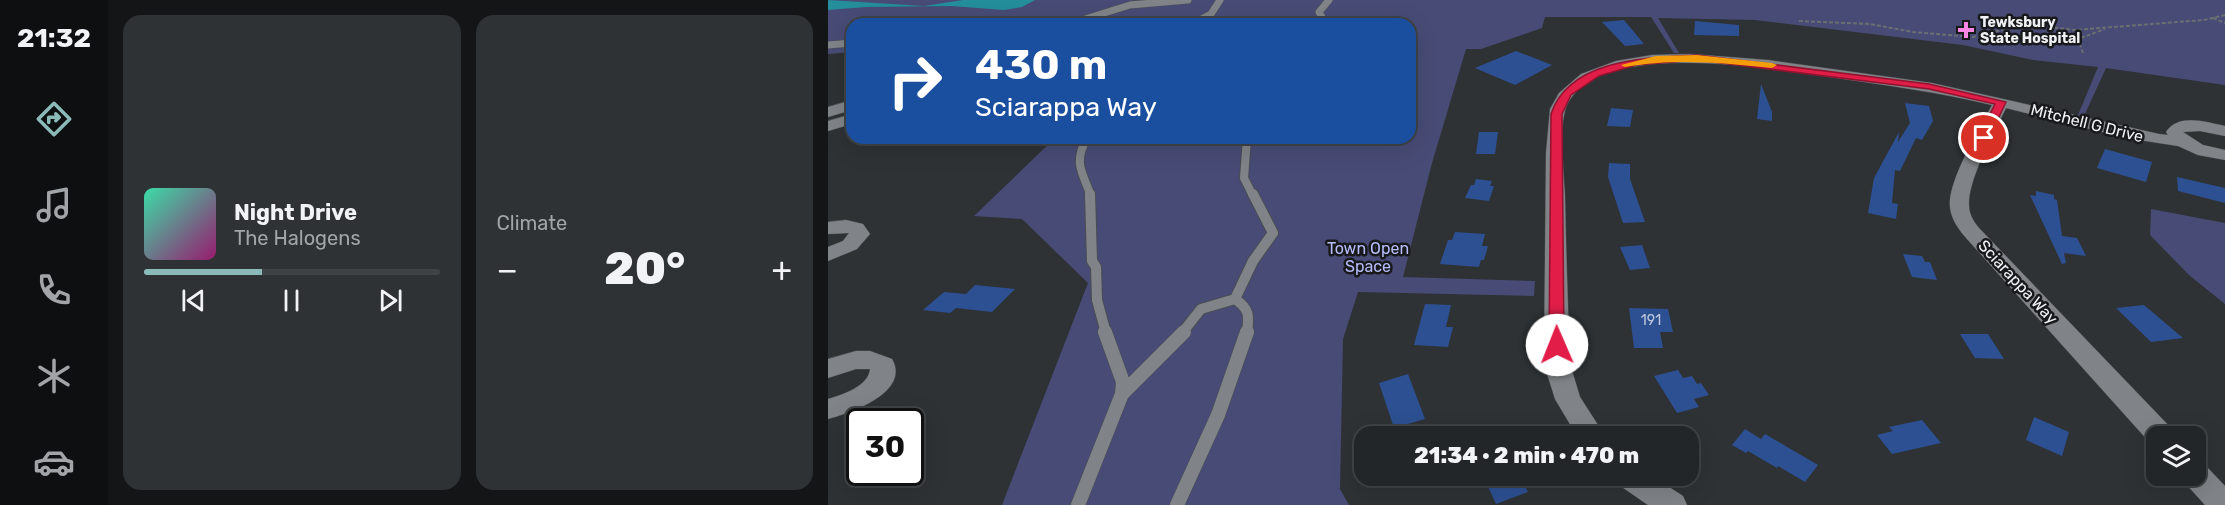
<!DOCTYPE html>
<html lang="en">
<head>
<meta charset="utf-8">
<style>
  body { margin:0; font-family:Rubik,sans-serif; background:#2e3234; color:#f1f3f6; height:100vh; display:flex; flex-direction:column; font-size:22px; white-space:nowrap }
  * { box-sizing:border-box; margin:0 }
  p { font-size:20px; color:#a2a5a8 }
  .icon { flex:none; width:33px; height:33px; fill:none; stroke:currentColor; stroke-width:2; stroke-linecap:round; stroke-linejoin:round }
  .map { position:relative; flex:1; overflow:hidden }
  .panel { display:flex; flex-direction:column; gap:15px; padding:15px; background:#131516; width:720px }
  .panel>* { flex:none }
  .guide { position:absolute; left:18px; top:18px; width:570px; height:126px; border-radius:18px; box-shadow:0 6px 24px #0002,0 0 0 2px #3f4345; background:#1a4fa0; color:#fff; overflow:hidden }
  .tools { position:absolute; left:1318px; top:426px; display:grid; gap:12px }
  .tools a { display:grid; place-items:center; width:60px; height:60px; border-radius:12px; background:#222628; box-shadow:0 6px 24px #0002,0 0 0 2px #3f4345; font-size:30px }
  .speed { position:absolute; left:18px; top:408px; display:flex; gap:12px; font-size:30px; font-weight:700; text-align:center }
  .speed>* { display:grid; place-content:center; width:78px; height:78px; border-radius:50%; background:#222628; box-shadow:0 6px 24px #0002,0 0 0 2px #3f4345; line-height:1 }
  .speed .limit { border:3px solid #111; border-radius:9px; background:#fff; color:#111 }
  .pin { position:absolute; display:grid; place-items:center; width:51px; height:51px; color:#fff; margin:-26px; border:3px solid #fff; border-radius:50%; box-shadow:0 2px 6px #0007 }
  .me { position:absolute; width:66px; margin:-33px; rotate:359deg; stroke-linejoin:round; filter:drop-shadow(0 0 4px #0008) }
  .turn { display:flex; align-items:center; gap:21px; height:126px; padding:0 30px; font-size:27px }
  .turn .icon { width:78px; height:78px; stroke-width:2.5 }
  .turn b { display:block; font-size:42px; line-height:51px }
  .big { font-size:45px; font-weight:800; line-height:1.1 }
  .panel .widget { flex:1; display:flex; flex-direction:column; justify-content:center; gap:9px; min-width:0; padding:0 21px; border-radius:18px; background:#2e3234 }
  .song { display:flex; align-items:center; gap:18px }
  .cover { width:72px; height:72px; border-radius:9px; background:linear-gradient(135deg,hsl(160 70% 55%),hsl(320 70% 35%)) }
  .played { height:6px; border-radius:3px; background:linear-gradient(90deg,#8bbbb9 40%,#3f4345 40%) }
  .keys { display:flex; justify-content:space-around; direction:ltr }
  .heat { display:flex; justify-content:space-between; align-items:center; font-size:33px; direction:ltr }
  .panel .tiles { flex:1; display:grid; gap:15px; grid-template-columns:repeat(2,1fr) }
  .trip { position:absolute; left:526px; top:426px; width:345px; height:60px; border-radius:18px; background:#222628; box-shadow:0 6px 24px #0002,0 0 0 2px #3f4345; font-weight:800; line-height:60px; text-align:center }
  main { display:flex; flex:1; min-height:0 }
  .tabs { display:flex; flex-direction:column; width:108px; justify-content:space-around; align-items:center; background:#0e0f10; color:#a2a5a8 }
  .tabs .icon { width:42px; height:42px }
  .tabs .active { color:#8bbbb9 }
  .tabs b { font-size:27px; color:#f1f3f6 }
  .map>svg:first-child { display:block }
  .green { fill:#484b75 }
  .water { fill:#248e9a }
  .building { fill:#2d5092 }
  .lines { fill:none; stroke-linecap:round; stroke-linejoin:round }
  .service-far3-casing { stroke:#4a4e51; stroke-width:8 }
  .service-far2-casing { stroke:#4a4e51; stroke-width:10 }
  .service-far1-casing { stroke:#4a4e51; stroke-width:12 }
  .service-casing { stroke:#4a4e51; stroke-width:15 }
  .minor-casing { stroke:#4a4e51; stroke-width:1 }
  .path { stroke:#6b6f72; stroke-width:2; stroke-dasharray:4 2; stroke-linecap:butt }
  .service-far3 { stroke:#808488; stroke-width:7 }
  .service-far2 { stroke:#808488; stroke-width:8 }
  .service-far1 { stroke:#808488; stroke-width:10 }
  .service { stroke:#808488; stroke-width:14 }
  .minor { fill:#808488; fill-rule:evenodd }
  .route { fill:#e11d48; stroke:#92132f; stroke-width:1.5 }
  .slow { fill:#f59e0b }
  .poi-dot { fill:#fb87e5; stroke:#18191b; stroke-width:2 }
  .labels { text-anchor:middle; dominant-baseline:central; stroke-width:5; stroke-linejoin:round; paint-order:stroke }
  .far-poi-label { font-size:14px; font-weight:bold; fill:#eff2f4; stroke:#18191b; text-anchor:start }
  .number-label { font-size:14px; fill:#becadc }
  .street-label { font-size:16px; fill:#eff2f4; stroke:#18191b }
  .park-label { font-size:16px; fill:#b6bdfa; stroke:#18191b }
</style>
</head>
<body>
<main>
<nav class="tabs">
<b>21:32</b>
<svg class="icon active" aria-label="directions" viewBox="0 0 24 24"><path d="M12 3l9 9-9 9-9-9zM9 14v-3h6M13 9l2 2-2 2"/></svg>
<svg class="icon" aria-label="music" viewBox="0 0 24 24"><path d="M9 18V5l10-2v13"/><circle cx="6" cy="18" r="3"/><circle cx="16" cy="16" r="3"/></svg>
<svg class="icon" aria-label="phone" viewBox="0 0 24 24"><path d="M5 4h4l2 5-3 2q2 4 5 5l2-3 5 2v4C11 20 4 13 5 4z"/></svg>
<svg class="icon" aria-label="climate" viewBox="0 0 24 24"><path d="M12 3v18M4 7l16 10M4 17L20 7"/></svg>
<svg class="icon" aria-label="car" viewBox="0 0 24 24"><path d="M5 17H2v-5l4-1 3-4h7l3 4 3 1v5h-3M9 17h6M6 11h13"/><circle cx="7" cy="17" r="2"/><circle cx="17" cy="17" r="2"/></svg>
</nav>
<section class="panel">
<div class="tiles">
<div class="widget">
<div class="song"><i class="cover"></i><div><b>Night Drive</b><p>The Halogens</p></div></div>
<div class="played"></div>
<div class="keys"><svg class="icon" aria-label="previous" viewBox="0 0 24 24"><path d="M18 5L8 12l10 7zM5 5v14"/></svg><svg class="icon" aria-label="pause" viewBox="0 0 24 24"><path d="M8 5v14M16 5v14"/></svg><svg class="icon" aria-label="next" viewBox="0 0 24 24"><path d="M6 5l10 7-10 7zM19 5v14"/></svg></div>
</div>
<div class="widget"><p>Climate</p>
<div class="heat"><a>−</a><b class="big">20°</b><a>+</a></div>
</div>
</div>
</section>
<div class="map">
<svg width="1397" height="505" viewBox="0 0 1397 505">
  <rect width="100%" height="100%" fill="#2e3235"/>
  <path class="green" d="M0,0h1397v85l-119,-17 -22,48 -6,-1 20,-48 -65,-7 -70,-15 -208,-25 -97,-2 21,35h-5l-23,-36h-106l-3,11 -61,21h-15l-34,114 -29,114 132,4 -1,15 -176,-4 -15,47 -3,150 9,16h-347l86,-222 -66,-64 -48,-3 81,-78h355v-114h-558v28l-24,2z
    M1323,209l74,14v81l-36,-29 -39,-40z"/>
  <path class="water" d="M0,0l96,6 39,-6h72l-13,7 -18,3 -53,-4 -85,1 -38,3z"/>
  <path class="building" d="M796,20l20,24 -19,2 -23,-24z
    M867,21l44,4v11l-45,-1z
    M688,51l36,14 -37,20 -40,-17z
    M933,84l11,28v9l-15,-2z
    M1077,103l24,3 4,15 -11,19 -6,-2 -16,33 -5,-1 -3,33 6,1 -2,15 -28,-6 6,-35 25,-46 -1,10 12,-19z
    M783,108l22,2 -3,17 -23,-1z
    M651,132h19l-3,22h-19z
    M1277,149l47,13 -6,20 -49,-14z
    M781,163l21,1v15l15,43 -22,1 -15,-46z
    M1349,177l48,11v15l-47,-12z
    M648,179l16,2 -2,5h4l-5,15 -24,-3 6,-13h3z
    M1208,191l18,4v4l3,1 5,36 15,2 9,18 -22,-3 2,10 -4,1 -32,-69 6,1z
    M627,232l30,2 -3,12h6l-4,14h-3l-2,7 -39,-3 8,-24h4z
    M814,245l8,23 -20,2 -10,-23z
    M1075,254l19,2 3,6h5l7,18 -25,-3z
    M147,285l40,4 -23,23 -36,-4 -6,5 -27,-3 21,-18 22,2z
    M597,304l26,1 -5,22h7l-5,20 -34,-2z
    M1316,305l39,33 -32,4 -35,-34z
    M801,308l39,1 5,23h-13l3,16h-29z
    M1132,334h28l16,25 -29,-1z
    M850,370l5,8 9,-2 5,8 4,-1 8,12 -15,4 5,8 -22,6 -23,-37z
    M580,374l17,45 -31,9 -15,-45z
    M1206,417l35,15 -7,24 -36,-16z
    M1094,420l19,23 -49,11 -15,-19 16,-4 -4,-4z
    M917,429l16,10 4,-5 53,31 -13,17 -27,-16 -1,2 -29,-17 -2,2 -14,-8z
    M655,476h37l8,16 -32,12z"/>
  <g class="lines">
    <defs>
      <path id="service-far3" d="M241,24l61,-19 58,-5
        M364,24l19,-10 9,-14
        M487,24l8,-5 -4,-7 10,-12
        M0,45l24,-2"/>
      <path id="service-far2" d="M259,138c-14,25 -5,33 4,58
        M419,138l-3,40 9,18"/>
      <path id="service-far1" d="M262,194l2,67 4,6 1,33 9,33
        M407,299l18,-38 20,-28 -20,-39
        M354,333l19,-24 34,-10c15,10 14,17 12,34"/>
      <path id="service" d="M277,332l18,50 -1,12
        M250,505l44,-111 62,-62
        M349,505l41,-90 29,-83"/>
      <path id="minor" d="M862,54l78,6 164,23 227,51 9,1 -2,-3c13,-19 39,-10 59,-6v10l-25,-5 -17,1 20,13 22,5v10l-27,-5 -20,-9 -52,-8 -120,-30c-11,23 -39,73 -37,98 0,8 5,16 10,22l192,200 4,8h-18v10l-6,-2 -184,-205c-8,-9 -16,-20 -17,-32 -3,-25 30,-79 42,-102 -54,-13 -107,-20 -162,-28 -60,-8 -223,-38 -261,24 -12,19 -5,71 -4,95 1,56 3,112 5,168l10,33 25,39h-28l-22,-37 -11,-35 2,-211 4,-44 9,-16 22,-19 35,-13 36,-6z
        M24,100v10l-24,7v-10z
        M24,114v10l-24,7v-10z
        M18,220l17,4 7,10 -13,15 -29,12v-14l15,-6 6,-8 -21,1v-12z
        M28,351h14l22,8c19,33 -41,54 -64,60v-20c14,-4 41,-13 42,-30h-14l-28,9v-19z
        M1368,463l10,3 19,20v19h-20l-19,-21 -4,-8h14z
        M786,476h38l31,20 4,9h-39l-29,-20z"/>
    </defs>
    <use href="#service-far3" class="service-far3-casing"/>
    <use href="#service-far2" class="service-far2-casing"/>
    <use href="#service-far1" class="service-far1-casing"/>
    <use href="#service" class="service-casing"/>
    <use href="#minor" class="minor-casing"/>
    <path class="path" d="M1385,18l12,5
      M971,21l71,3 43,8 60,5 53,-13 48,6 130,-10 21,-5
      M1255,53l-5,-14 27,-10"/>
    <use href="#service-far3" class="service-far3"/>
    <use href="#service-far2" class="service-far2"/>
    <use href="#service-far1" class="service-far1"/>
    <use href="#service" class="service"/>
    <use href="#minor" class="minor"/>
  </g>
  <path class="route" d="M869,55l232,29 77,18 -17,36 -5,3 -6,-3 17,-34 -66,-15 -232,-29 -61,5 -37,11 -28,19 -9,19 2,231 -2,4h-11l-2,-4 2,-231c19,-56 97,-56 146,-59z"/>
  <path class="slow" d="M869,55l75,8 5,2 -5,3c-53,-5 -94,-10 -147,-1l-4,-2 35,-9z"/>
  <path class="poi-dot" d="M1135 21h6v6h6v6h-6v6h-6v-6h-6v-6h6z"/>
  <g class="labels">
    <g class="far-poi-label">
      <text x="1152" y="22">Tewksbury<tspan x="1152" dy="16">State Hospital</tspan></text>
    </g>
    <g class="number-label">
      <text x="823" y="320">191</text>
    </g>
    <g class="street-label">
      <text transform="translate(1259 123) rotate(14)">Mitchell G Drive</text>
      <text transform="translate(1190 282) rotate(47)">Sciarappa Way</text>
    </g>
    <g class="park-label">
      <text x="540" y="248">Town Open<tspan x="540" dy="18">Space</tspan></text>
    </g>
  </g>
</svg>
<div class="tools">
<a><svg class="icon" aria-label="layers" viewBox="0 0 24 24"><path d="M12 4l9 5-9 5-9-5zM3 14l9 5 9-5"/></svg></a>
</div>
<div class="speed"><div class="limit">30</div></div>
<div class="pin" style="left:1156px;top:138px;background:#d93025"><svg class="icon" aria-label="arrive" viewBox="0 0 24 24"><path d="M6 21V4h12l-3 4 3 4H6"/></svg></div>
<svg class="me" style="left:729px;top:345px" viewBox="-20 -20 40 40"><circle r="19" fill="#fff"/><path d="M0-13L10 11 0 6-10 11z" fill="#e11d48"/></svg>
<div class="trip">21:34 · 2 min · 470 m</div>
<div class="guide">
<div class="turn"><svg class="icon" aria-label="right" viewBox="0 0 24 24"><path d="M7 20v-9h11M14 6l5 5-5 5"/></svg><div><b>430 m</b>Sciarappa Way</div></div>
</div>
</div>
</main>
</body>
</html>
